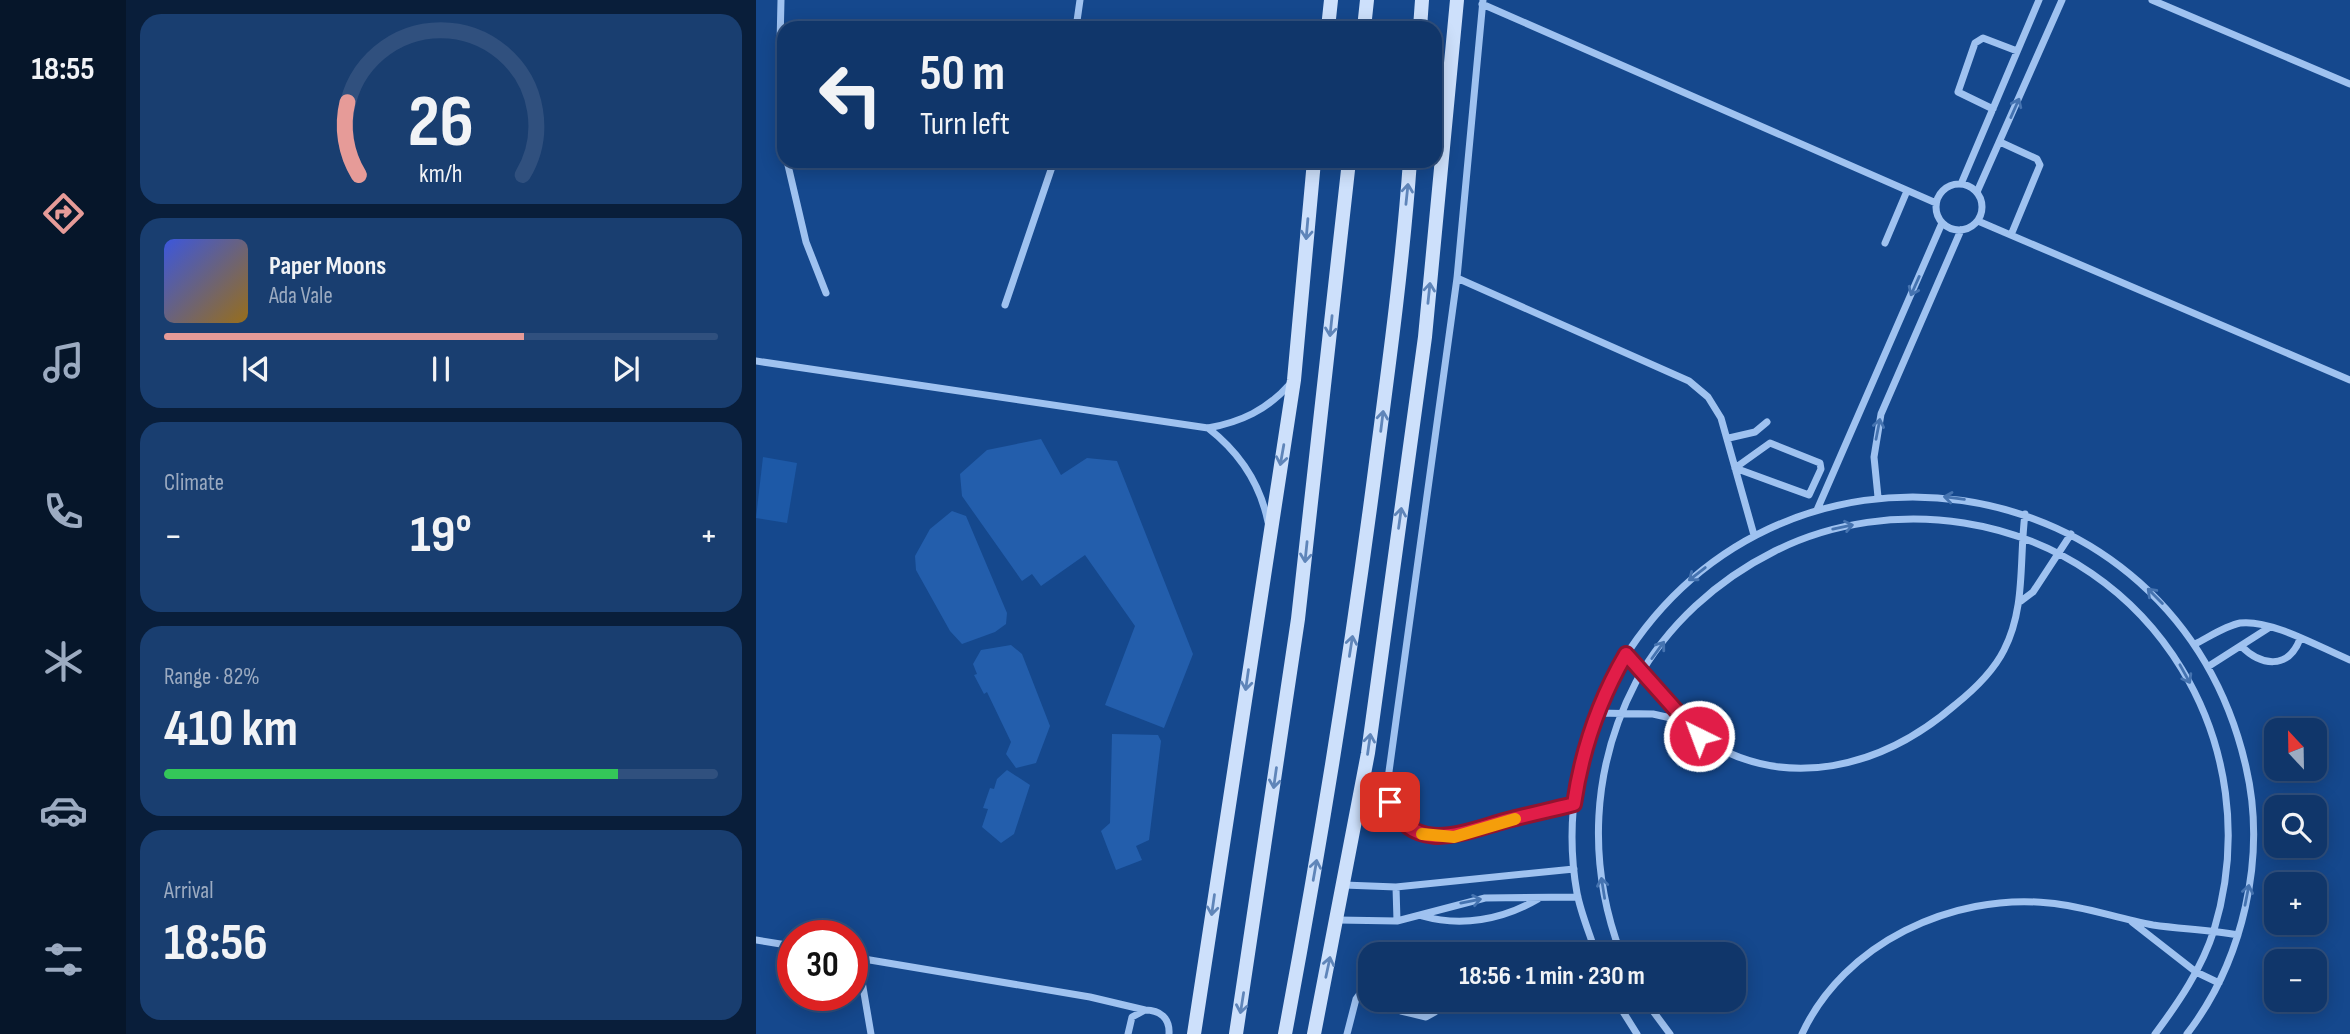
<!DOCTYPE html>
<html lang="en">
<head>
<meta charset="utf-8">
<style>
  body { margin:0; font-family:"Sofia Sans Condensed",sans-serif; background:#193e70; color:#f1f3f6; height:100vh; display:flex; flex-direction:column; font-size:26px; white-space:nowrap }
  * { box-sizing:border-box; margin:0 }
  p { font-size:23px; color:#9cabc1 }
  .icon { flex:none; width:38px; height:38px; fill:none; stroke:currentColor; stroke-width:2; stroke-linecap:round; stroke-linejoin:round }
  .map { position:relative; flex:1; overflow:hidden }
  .sheet { display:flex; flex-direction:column; gap:14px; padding:14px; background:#091e3a; width:630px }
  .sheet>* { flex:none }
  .banner { position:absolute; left:21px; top:21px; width:665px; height:147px; border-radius:21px; box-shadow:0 4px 18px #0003,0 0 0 2px #30507e; background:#10366a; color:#f1f3f6; overflow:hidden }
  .needle { width:46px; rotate:338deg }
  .tools { position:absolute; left:1508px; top:718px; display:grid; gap:14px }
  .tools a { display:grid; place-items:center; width:63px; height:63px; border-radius:14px; background:#10366a; box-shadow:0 4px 18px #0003,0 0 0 2px #30507e; font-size:35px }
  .speed { position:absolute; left:21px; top:920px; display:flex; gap:14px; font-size:35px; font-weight:700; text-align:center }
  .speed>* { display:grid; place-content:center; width:91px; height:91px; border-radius:50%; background:#10366a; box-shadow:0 4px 18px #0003,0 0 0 2px #30507e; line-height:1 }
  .speed .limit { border:10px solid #d22; background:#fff; color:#111 }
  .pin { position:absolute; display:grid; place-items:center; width:60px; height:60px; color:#fff; margin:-30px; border-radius:14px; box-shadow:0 4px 10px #0006 }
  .me { position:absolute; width:77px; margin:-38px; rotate:318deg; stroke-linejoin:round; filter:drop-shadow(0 0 5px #0008) }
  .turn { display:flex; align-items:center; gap:24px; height:147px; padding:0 28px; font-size:32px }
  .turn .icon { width:91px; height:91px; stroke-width:2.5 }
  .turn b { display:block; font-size:49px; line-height:60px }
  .big { font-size:52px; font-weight:700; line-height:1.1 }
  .sheet .tile { flex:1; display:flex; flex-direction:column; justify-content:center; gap:10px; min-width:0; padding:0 24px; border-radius:21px; background:#193e70 }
  .sheet .dial { align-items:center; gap:0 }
  .dial svg { height:182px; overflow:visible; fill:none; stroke:#30507e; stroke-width:7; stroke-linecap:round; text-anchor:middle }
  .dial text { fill:#f1f3f6; stroke:none }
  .song { display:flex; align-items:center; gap:21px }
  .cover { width:84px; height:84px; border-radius:10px; background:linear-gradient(135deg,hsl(230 70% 55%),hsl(40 70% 35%)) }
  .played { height:7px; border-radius:4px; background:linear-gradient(90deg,#e69b98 65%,#30507e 65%) }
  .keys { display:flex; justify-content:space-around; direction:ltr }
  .heat { display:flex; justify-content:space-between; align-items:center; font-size:38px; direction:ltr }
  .charge { height:10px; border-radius:5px; background:linear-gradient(90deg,#34c759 82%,#30507e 0) }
  .trip { position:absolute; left:602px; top:942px; width:388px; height:70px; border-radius:21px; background:#10366a; box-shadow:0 4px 18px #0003,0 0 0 2px #30507e; font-weight:700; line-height:70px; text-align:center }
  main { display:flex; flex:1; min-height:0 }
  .tabs { display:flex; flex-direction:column; width:126px; justify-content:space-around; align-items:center; background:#06162a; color:#9cabc1 }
  .tabs .icon { width:49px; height:49px }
  .tabs .active { color:#e69b98 }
  .tabs b { font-size:32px; color:#f1f3f6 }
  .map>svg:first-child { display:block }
  .green { fill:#1d59a7 }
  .building { fill:#235eac }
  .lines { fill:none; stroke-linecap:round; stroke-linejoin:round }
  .street { stroke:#9fc2f0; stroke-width:7 }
  .secondary { stroke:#cde0fb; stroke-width:14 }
  .oneway { stroke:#4573b0 }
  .oneway2 { stroke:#5f85b9 }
  .route-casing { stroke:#92132f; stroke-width:18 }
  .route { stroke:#e11d48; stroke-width:12 }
  .slow { stroke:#f59e0b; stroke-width:12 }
</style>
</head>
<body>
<main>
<nav class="tabs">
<b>18:55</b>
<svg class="icon active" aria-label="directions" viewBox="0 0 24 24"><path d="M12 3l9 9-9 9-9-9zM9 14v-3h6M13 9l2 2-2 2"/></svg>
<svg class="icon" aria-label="music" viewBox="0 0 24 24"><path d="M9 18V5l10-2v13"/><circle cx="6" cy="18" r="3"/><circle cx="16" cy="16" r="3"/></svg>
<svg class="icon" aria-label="phone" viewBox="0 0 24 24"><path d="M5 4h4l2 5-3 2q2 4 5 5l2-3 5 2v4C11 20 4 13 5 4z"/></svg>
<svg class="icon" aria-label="climate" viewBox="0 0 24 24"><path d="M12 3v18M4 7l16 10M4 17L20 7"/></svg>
<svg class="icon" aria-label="car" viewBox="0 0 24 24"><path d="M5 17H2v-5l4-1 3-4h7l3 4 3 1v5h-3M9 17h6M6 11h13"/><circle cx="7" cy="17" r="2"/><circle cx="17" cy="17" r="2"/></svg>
<svg class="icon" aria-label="filters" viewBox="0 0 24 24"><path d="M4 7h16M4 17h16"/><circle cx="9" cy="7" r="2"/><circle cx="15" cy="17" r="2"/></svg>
</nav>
<section class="sheet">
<div class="tile dial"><svg viewBox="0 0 100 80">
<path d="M14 69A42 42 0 1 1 86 69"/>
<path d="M14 69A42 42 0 0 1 9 37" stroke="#e69b98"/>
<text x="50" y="56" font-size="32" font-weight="700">26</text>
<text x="50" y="72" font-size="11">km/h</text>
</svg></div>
<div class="tile">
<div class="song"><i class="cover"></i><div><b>Paper Moons</b><p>Ada Vale</p></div></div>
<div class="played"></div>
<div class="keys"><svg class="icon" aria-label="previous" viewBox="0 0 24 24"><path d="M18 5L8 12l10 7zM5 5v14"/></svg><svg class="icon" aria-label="pause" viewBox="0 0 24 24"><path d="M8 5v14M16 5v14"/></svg><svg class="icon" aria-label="next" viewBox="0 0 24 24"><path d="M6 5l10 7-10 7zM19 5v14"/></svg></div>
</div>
<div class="tile"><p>Climate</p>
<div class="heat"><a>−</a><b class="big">19°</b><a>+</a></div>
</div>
<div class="tile"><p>Range · 82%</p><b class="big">410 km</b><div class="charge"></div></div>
<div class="tile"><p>Arrival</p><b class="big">18:56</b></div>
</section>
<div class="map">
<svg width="1594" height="1034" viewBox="0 0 1594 1034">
  <rect width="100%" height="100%" fill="#15488d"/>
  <path class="green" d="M7,457l34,6 -10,60 -31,-5z"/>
  <path class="building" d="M285,439l20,36 26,-17 30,3 76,193 -29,74 -59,-23 30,-79 -50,-71 -44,31 -9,-12 -10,7 -60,-85 -2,-22 27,-24z
    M196,511l14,5 41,97 -1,11 -11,8 -33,12 -12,-13 -34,-61 -1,-14 15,-27z
    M255,645l11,9 28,72 -14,37 -20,5 -10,-14 5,-12 -24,-50 -3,2 -10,-19 3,-1 -4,-10 8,-14z
    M356,734l46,1 3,6 -12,99 -13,6 6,14 -26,10 -15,-39 9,-8z
    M251,770l23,15 -16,49 -13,9 -19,-16 6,-18 -5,-1 7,-20 4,1 3,-10z"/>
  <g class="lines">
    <path class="street" d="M25,0l-2,88 5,54
      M727,0l-26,278 -70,508 10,34 25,14 32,3 120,-33
      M1396,0l198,84
      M726,4l454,199
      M320,28l4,-28
      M1237,109l-35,-17 17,-49 8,-5 34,13
      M1244,142l37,17 3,6 -29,70
      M31,161l19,81 20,51
      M1180 207a23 23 0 1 1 46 0a23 23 0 1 1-46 0Z
      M1205,184l78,-184
      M1221,192l85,-192
      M1222,221l372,159
      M1129,243l22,-52
      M701,278l232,103 19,16 13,21 33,117
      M249,305l49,-144
      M0,361l452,67c33,-6 59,-18 82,-44
      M452,428c31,24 52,55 60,94
      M973,438l26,-6 12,-10
      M1014,443l50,20 1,6 -12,26 -74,-27z
      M1122,497l-4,-40 7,-43 80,-184
      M1061,510l125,-287
      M1265,601l12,-9 38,-58
      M1439,644c14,-7 30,-18 45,-21 31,-4 81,25 110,37
      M1485,646c20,20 47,24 59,-7
      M869,654c25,23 50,66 75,83 86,57 183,30 255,-32 20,-16 38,-33 49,-55 22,-43 15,-90 21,-136
      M1453,666l61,-39
      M839,713l58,1 31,7
      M588,885l52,2 178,-18
      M640,887l1,34
      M666,916c39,11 80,4 116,-17
      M582,920l59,1 88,-23 93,-1
      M1376,922l64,50 23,11
      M0,940l37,6
      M840,954c-6,-20 -15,-40 -19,-61 -13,-72 0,-154 37,-218 157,-277 561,-219 632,92 21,90 -3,194 -59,267
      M865,954c-34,-90 -30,-186 15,-272 31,-57 81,-102 139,-131 58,-29 125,-38 189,-28 191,30 306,223 250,407 -12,38 -35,72 -59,104
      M96,957l238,40 55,13
      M102,958l13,76
      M635,999l10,12 25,6 9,-5 5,-13
      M859,999l22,35
      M888,999l26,35
      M372,1034l4,-17 13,-7c15,0 25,8 24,24
      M591,1034l9,-35 14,-19
      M1046,1034c42,-91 150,-141 247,-131 36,3 69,16 104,22 28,4 57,5 85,10"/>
    <path class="secondary" d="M572,28l3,-28
      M608,28l3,-28
      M664,28l2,-28
      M438,1034l100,-654 20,-219
      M480,1034l62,-415 51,-458
      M529,1034c36,-192 67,-385 92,-579 13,-98 26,-196 33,-294
      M558,1034l54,-281 57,-416 32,-337"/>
  </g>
  <defs><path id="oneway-shaft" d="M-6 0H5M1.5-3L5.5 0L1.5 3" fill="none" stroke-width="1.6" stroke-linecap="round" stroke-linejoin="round" transform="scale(1.75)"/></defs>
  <g class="oneway">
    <use href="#oneway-shaft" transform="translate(1259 108) rotate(-66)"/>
    <use href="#oneway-shaft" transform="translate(1159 286) rotate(114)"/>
    <use href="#oneway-shaft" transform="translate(1122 429) rotate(-79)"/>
    <use href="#oneway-shaft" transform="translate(1198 498) rotate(-173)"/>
    <use href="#oneway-shaft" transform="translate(1087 527) rotate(-12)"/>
    <use href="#oneway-shaft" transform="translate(941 574) rotate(142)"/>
    <use href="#oneway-shaft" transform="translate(1399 596) rotate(-135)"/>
    <use href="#oneway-shaft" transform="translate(902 650) rotate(-54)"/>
    <use href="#oneway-shaft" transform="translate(1429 674) rotate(61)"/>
    <use href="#oneway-shaft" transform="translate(847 888) rotate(-99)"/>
    <use href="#oneway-shaft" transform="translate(1491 895) rotate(-79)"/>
    <use href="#oneway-shaft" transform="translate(715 901) rotate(-11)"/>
  </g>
  <g class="oneway2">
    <use href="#oneway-shaft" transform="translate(651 194) rotate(-84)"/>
    <use href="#oneway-shaft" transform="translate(551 229) rotate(95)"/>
    <use href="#oneway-shaft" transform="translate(673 293) rotate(-84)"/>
    <use href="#oneway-shaft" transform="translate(575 326) rotate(96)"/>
    <use href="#oneway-shaft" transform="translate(626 421) rotate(-83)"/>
    <use href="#oneway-shaft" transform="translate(526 455) rotate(100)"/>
    <use href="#oneway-shaft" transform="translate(644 518) rotate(-82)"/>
    <use href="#oneway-shaft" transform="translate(550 552) rotate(96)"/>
    <use href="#oneway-shaft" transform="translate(595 646) rotate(-81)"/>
    <use href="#oneway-shaft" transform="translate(491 680) rotate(98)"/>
    <use href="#oneway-shaft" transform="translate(613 744) rotate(-82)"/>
    <use href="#oneway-shaft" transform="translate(519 778) rotate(98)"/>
    <use href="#oneway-shaft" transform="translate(559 870) rotate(-80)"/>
    <use href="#oneway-shaft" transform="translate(457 905) rotate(98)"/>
    <use href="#oneway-shaft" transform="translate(572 967) rotate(-78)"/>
    <use href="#oneway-shaft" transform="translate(486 1003) rotate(99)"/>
  </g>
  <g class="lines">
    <defs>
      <path id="route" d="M634,802c23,53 72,31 114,19 23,-6 47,-11 70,-17 8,-55 24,-102 52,-150l73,82"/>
    </defs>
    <use href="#route" class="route-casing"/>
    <use href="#route" class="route"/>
    <path class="slow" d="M666,834l32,3 61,-18"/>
  </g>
</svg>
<div class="tools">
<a><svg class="needle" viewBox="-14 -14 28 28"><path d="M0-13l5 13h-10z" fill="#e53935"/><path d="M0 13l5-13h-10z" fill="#9cabc1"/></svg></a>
<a><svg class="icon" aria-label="search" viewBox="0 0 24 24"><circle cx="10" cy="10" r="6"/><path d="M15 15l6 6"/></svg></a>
<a>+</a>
<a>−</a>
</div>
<div class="speed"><div class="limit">30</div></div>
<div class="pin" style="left:634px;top:802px;background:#d93025"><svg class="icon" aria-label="arrive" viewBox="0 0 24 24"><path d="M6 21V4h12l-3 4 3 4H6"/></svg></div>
<svg class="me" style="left:943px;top:736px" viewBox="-20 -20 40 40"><circle r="17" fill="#e11d48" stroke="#fff" stroke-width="3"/><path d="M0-11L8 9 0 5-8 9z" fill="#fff"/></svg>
<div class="trip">18:56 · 1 min · 230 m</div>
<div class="banner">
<div class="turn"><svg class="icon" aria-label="left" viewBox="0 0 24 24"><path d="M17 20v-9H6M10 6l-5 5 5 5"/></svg><div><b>50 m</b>Turn left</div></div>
</div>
</div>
</main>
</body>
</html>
